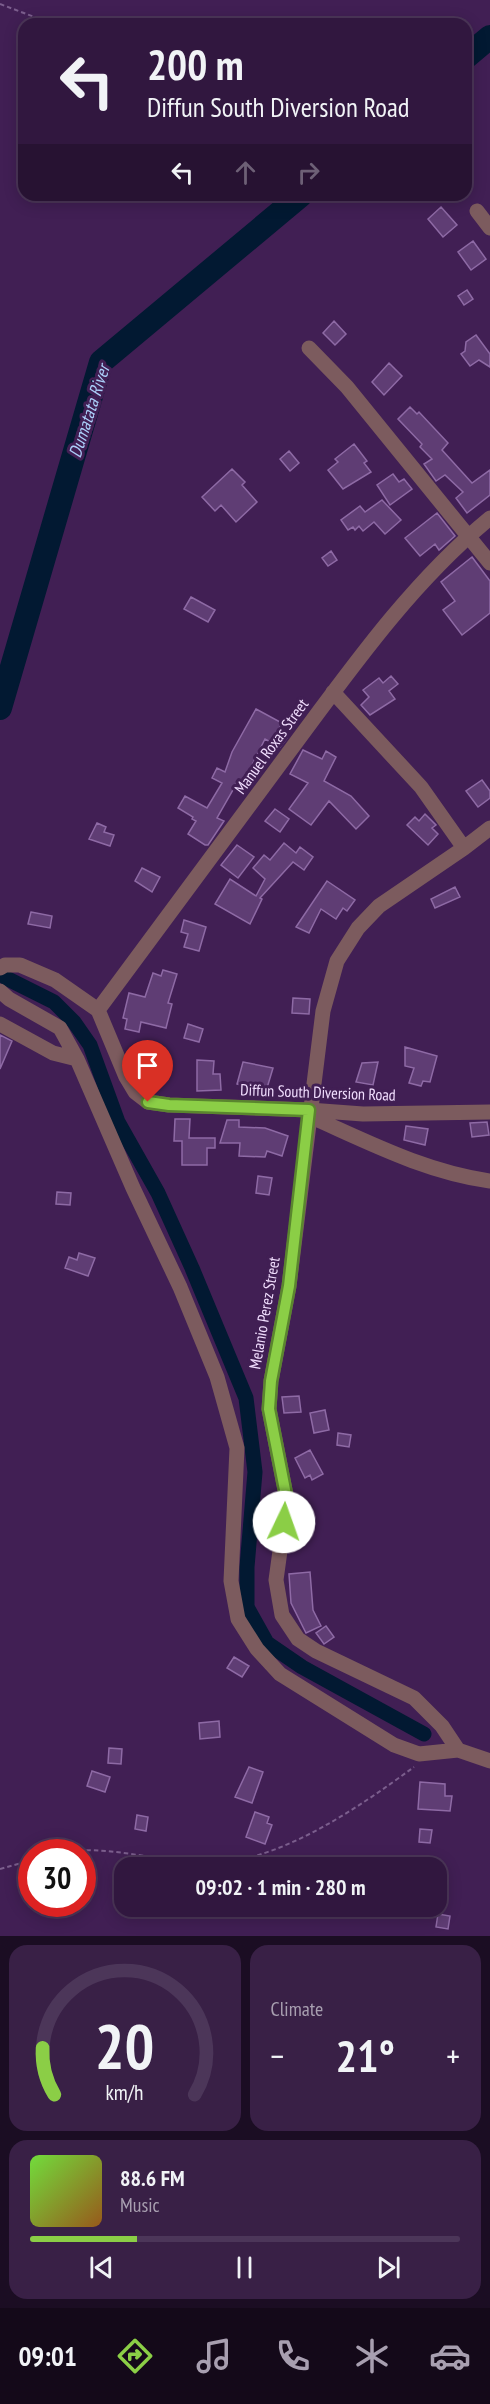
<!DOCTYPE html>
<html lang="en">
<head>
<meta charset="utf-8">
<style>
  body { margin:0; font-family:"PT Sans Narrow",sans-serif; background:#392046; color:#f1f3f6; height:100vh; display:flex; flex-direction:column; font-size:22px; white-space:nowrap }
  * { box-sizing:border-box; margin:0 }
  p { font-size:20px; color:#a89fb0 }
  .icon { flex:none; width:33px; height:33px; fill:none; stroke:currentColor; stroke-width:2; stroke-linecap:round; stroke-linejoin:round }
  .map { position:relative; height:1936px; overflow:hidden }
  .panel { display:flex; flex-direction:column; gap:9px; padding:9px; background:#1b0d23; flex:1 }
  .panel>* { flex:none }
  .hud { position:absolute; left:18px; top:18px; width:454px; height:183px; border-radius:18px; box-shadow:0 3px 15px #0003,0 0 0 2px #4c3659; background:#31173f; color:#f1f3f6; overflow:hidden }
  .speed { position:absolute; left:18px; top:1839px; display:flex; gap:12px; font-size:30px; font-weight:700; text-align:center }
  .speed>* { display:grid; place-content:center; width:78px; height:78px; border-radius:50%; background:#31173f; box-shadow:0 3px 15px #0003,0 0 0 2px #4c3659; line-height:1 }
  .speed .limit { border:9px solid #d22; background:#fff; color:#111 }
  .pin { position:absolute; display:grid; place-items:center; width:51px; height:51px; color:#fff; margin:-62px -26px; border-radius:50% 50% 50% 0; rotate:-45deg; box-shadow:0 0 6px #0007 }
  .pin .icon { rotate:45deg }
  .me { position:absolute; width:66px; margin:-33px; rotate:3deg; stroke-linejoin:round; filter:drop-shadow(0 0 4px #0008) }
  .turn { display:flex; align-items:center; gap:21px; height:126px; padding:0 30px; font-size:27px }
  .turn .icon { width:78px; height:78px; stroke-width:2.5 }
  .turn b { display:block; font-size:42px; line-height:51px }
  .lanes { display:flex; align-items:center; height:57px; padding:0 30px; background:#0003; justify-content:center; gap:30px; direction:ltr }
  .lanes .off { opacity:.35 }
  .big { font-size:45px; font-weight:600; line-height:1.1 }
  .panel .widget { flex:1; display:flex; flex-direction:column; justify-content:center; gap:9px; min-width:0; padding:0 21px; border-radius:18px; background:#392046 }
  .panel .dial { align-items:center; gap:0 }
  .dial svg { height:156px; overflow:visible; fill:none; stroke:#4c3659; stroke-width:7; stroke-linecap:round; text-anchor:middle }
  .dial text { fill:#f1f3f6; stroke:none }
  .song { display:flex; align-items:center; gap:18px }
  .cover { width:72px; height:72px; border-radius:9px; background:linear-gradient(135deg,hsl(100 70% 55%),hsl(30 70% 35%)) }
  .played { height:6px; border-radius:3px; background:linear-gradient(90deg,#8bce46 25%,#4c3659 25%) }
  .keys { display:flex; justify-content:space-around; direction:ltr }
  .heat { display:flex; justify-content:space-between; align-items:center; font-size:33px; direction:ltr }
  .panel .tiles { flex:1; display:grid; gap:9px; grid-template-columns:1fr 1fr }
  .widget:last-child { grid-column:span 2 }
  .trip { position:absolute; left:114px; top:1857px; width:333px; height:60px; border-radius:18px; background:#31173f; box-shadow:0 3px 15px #0003,0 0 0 2px #4c3659; font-weight:600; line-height:60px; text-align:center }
  .tab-bar { display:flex; height:96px; justify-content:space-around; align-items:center; background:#140919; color:#a89fb0 }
  .tab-bar .icon { width:42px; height:42px }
  .tab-bar .active { color:#8bce46 }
  .tab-bar b { font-size:27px; color:#f1f3f6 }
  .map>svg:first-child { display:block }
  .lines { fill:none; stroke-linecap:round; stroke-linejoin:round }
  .canal { stroke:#021932; stroke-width:15 }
  .river { stroke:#021932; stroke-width:24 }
  .building { fill:#5f3d74; stroke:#8e6aa5; stroke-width:1.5 }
  .path { stroke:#7b5e8d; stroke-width:2; stroke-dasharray:4.5 3; stroke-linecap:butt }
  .minor { stroke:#7c5b5e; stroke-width:15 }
  .route-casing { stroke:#5a862e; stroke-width:15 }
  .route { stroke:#8bce46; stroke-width:10 }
  .labels { text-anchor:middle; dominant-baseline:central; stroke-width:6; stroke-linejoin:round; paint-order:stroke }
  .street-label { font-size:16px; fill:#f1defe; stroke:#411f54 }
  .water-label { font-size:18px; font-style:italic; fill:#abcff9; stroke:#411f54 }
</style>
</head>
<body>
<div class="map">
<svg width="490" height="1936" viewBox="0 0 490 1936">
  <rect width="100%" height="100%" fill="#411f54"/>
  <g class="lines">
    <path class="canal" d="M6,978l48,24 20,20 16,23 28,77 40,71 34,75 54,130 9,74 -8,95v40l20,36 35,24 122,67"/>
    <path class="river" d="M466,57l24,-20
      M0,708l101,-346 200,-167"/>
  </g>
  <path class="building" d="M441,207l16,18 -14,12 -15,-18z
    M473,241l13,18 -15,11 -13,-18z
    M467,290l6,9 -9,6 -6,-9z
    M334,321l12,13 -11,11 -12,-12z
    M476,335l14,19v13l-11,-7 -9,6 -9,-12 4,-3 1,-9z
    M389,363l13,13 -18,19 -12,-13z
    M410,407l7,7 2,-2 29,31 -6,7 30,33 18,-13v25l-23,18 -11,-15 7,-6 -18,-17 -9,6 -12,-17 8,-5 -12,-12 2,-3 -24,-25z
    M354,444l13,17 -3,2 7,9 -28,17 -15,-19 10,-8 -3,-3z
    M289,451l10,12 -9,8 -10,-12z
    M232,469l13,13 -3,3 15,17 -21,20 -15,-17 -6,6 -13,-14z
    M393,474l6,8 5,-3 8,10 -22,16 -13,-20z
    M382,500l19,20 -16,14 -11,-12 -11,9 -4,-5 -4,4 -2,-3 -5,3 -7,-10 19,-14 5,6z
    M437,513l18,23 -16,14 -4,-6 -15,12 -15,-18z
    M331,551l6,9 -9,6 -6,-8z
    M472,557l18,24v32l-28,22 -19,-25 12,-9 -14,-19z
    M191,597l24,13 -7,12 -24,-13z
    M391,676l7,8 -9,7 6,8 -25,16 -9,-10 8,-8 -6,-7 16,-12 4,5z
    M256,709l26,14 -5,9 10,6 -7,9 -15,-8 -23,46 -5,-2 -20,35 7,3 -16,24h-3l-17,-11 8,-13 -4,-2 1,-2 -15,-9 7,-12 22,12 15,-25 -10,-5 5,-10 8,4 7,-20z
    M303,750l19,9 4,-8 10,6 -12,24 27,15 18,20 -13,13 -27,-28 -18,24 -22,-16 19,-26 -18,-9z
    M482,780l8,11v7l-12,9 -12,-16z
    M275,809l14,10 -9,13 -15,-11z
    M425,814l11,11 -4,3 6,6 -10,11 -21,-20 8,-8 4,4z
    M97,823l9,4 -2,5 10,3 -4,11 -21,-7z
    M284,843l12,10 4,-6 13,10 -9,13 -11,-8 -33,36 2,1 -12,25 -35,-20 15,-25 26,17 9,-17 -12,-11 11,-13 6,5z
    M237,845l17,12 -16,21 -17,-13z
    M142,868l18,9 -8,15 -17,-11z
    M327,881l28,19 -8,11 -4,-3 -7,11 -15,-10 -12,24 -13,-6z
    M455,887l5,10 -25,11 -4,-9z
    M31,912l21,4 -2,12 -22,-4z
    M184,920l22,7 -7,24 -15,-4 4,-13 -7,-2z
    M163,970l14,4 -9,29 4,1 -6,24 -25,-6 -2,10 -14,-3 2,-10 -4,-1 6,-25 16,4 8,-24 8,3z
    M293,998l17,1 -1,15 -17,-1z
    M188,1024l15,5 -4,13 -15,-4z
    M0,1035l12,6 -12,28z
    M405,1047l32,9 -7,26 -7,-1 -2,5 -12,-3 5,-15 -9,-2z
    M197,1060l17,1 -1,13h7l1,16 -24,1z
    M243,1062l30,6 -6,20 -8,-3 -2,5 -20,-6z
    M378,1062l-5,23 -17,-3 6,-19z
    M175,1119h15l-1,19h26v10h-8v17h-25v-24h-8z
    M227,1120h12v7l26,1 23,8 -6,20 -15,-5 -2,6 -26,-1 1,-13h-20z
    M487,1122l2,13 -17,2 -2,-14z
    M406,1126l22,3 -3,16 -21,-5z
    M258,1176l14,2 -3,17 -13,-2z
    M57,1192l14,1 -1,12 -14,-1z
    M79,1253l16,5 -7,18 -23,-8 4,-11 8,3z
    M299,1396l2,16 -17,1 -2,-16z
    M325,1410l4,20 -15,3 -4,-20z
    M338,1433l13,2 -2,12 -12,-2z
    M310,1450l13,24 -11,6 -2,-5 -5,3 -10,-20z
    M310,1572l3,38 8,16 -15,7 -15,-30 -2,-29z
    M326,1626l8,11 -10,7 -8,-11z
    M234,1657l15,9 -7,11 -15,-9z
    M219,1721l1,16 -20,2 -1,-16z
    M109,1748l13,1 -1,15 -13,-1z
    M249,1767l14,5 -11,31 -17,-6z
    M92,1771l18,6 -5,15 -18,-6z
    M420,1782l25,2v12h7l-2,15 -32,-2z
    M255,1812l14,5 -2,6 5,2 -7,19 -19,-7z
    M137,1815l11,2 -2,14 -11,-2z
    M420,1829l12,1 -2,13 -11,-1z
    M438,1914l12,2 -2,13 -12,-2z"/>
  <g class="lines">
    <path class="path" d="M0,4l53,20
      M64,1852c38,-7 93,8 132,11 75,6 160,-54 218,-96
      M0,1869l32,-9"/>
    <path class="minor" d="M477,211l13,17
      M309,348l38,39 143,176
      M333,692l88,95 43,61
      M490,828l-26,20 -85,58 -21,22 -21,33 -14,50 -34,275 -18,95 -2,28 18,91 -11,80 6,35 16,24 18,12 98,47 28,28 16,24 32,11
      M0,968l5,-3h15l35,15 43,30 28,67 9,15 13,10 21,3 140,5 54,4 127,-2
      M0,991l9,8 51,29 17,31 -24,-6 -53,-29
      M98,1010c65,-87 129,-175 194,-262 60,-81 120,-166 198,-230
      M77,1059l56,129 47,99 37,90 20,71 -6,133 7,38 19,30 23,25 114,71 25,9 39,-4
      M309,1116c59,26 116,56 181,65"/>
  </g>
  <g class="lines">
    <defs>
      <path id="route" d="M148,1102l21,3 140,5 -20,176 -18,95 -2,28 18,91 -3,22"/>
    </defs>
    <use href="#route" class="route-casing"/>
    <use href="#route" class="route"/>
  </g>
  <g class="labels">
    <g class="street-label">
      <text transform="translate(271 746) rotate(-54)">Manuel Roxas Street</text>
      <text transform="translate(318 1092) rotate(2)">Diffun South Diversion Road</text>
      <text transform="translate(264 1313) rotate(-80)">Melanio Perez Street</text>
    </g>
    <g class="water-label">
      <text transform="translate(89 411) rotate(-72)">Dumatata River</text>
    </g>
  </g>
</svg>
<div class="speed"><div class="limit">30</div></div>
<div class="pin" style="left:148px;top:1102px;background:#d93025"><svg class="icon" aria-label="arrive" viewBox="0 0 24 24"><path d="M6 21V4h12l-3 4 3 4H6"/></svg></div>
<svg class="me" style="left:284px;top:1522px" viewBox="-20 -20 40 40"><circle r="19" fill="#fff"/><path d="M0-13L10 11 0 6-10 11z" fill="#8bce46"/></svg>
<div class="trip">09:02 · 1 min · 280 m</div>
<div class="hud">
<div class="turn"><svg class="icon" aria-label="left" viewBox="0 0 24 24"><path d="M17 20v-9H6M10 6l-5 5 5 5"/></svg><div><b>200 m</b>Diffun South Diversion Road</div></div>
<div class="lanes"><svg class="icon" aria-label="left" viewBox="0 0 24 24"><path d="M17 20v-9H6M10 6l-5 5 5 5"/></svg><svg class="icon off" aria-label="ahead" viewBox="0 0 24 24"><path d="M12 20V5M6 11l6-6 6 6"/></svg><svg class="icon off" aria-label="right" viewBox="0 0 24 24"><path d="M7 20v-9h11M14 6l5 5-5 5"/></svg></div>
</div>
</div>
<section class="panel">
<div class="tiles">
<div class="widget dial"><svg viewBox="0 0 100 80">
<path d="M14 69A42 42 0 1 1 86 69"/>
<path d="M14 69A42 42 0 0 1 8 45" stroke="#8bce46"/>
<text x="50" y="56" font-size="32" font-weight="700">20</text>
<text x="50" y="72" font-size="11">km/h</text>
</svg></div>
<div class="widget"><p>Climate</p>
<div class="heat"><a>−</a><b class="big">21°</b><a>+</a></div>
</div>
<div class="widget">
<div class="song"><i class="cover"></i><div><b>88.6 FM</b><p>Music</p></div></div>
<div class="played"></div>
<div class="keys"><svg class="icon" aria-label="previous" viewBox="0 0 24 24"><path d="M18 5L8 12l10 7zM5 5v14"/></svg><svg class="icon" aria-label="pause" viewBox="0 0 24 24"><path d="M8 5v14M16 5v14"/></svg><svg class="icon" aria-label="next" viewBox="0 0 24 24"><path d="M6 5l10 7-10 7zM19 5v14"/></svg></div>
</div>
</div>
</section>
<nav class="tab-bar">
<b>09:01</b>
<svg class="icon active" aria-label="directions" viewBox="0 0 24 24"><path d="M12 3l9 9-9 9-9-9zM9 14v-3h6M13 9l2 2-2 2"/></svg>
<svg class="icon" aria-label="music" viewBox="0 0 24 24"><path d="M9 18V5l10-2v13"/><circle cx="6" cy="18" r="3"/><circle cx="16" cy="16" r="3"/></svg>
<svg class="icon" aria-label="phone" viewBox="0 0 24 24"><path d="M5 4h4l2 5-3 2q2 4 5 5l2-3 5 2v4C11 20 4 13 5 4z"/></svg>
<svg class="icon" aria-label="climate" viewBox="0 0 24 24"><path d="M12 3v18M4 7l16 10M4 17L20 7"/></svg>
<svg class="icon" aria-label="car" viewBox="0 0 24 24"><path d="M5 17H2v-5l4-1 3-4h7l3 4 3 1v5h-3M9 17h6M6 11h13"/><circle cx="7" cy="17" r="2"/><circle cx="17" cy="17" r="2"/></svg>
</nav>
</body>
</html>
